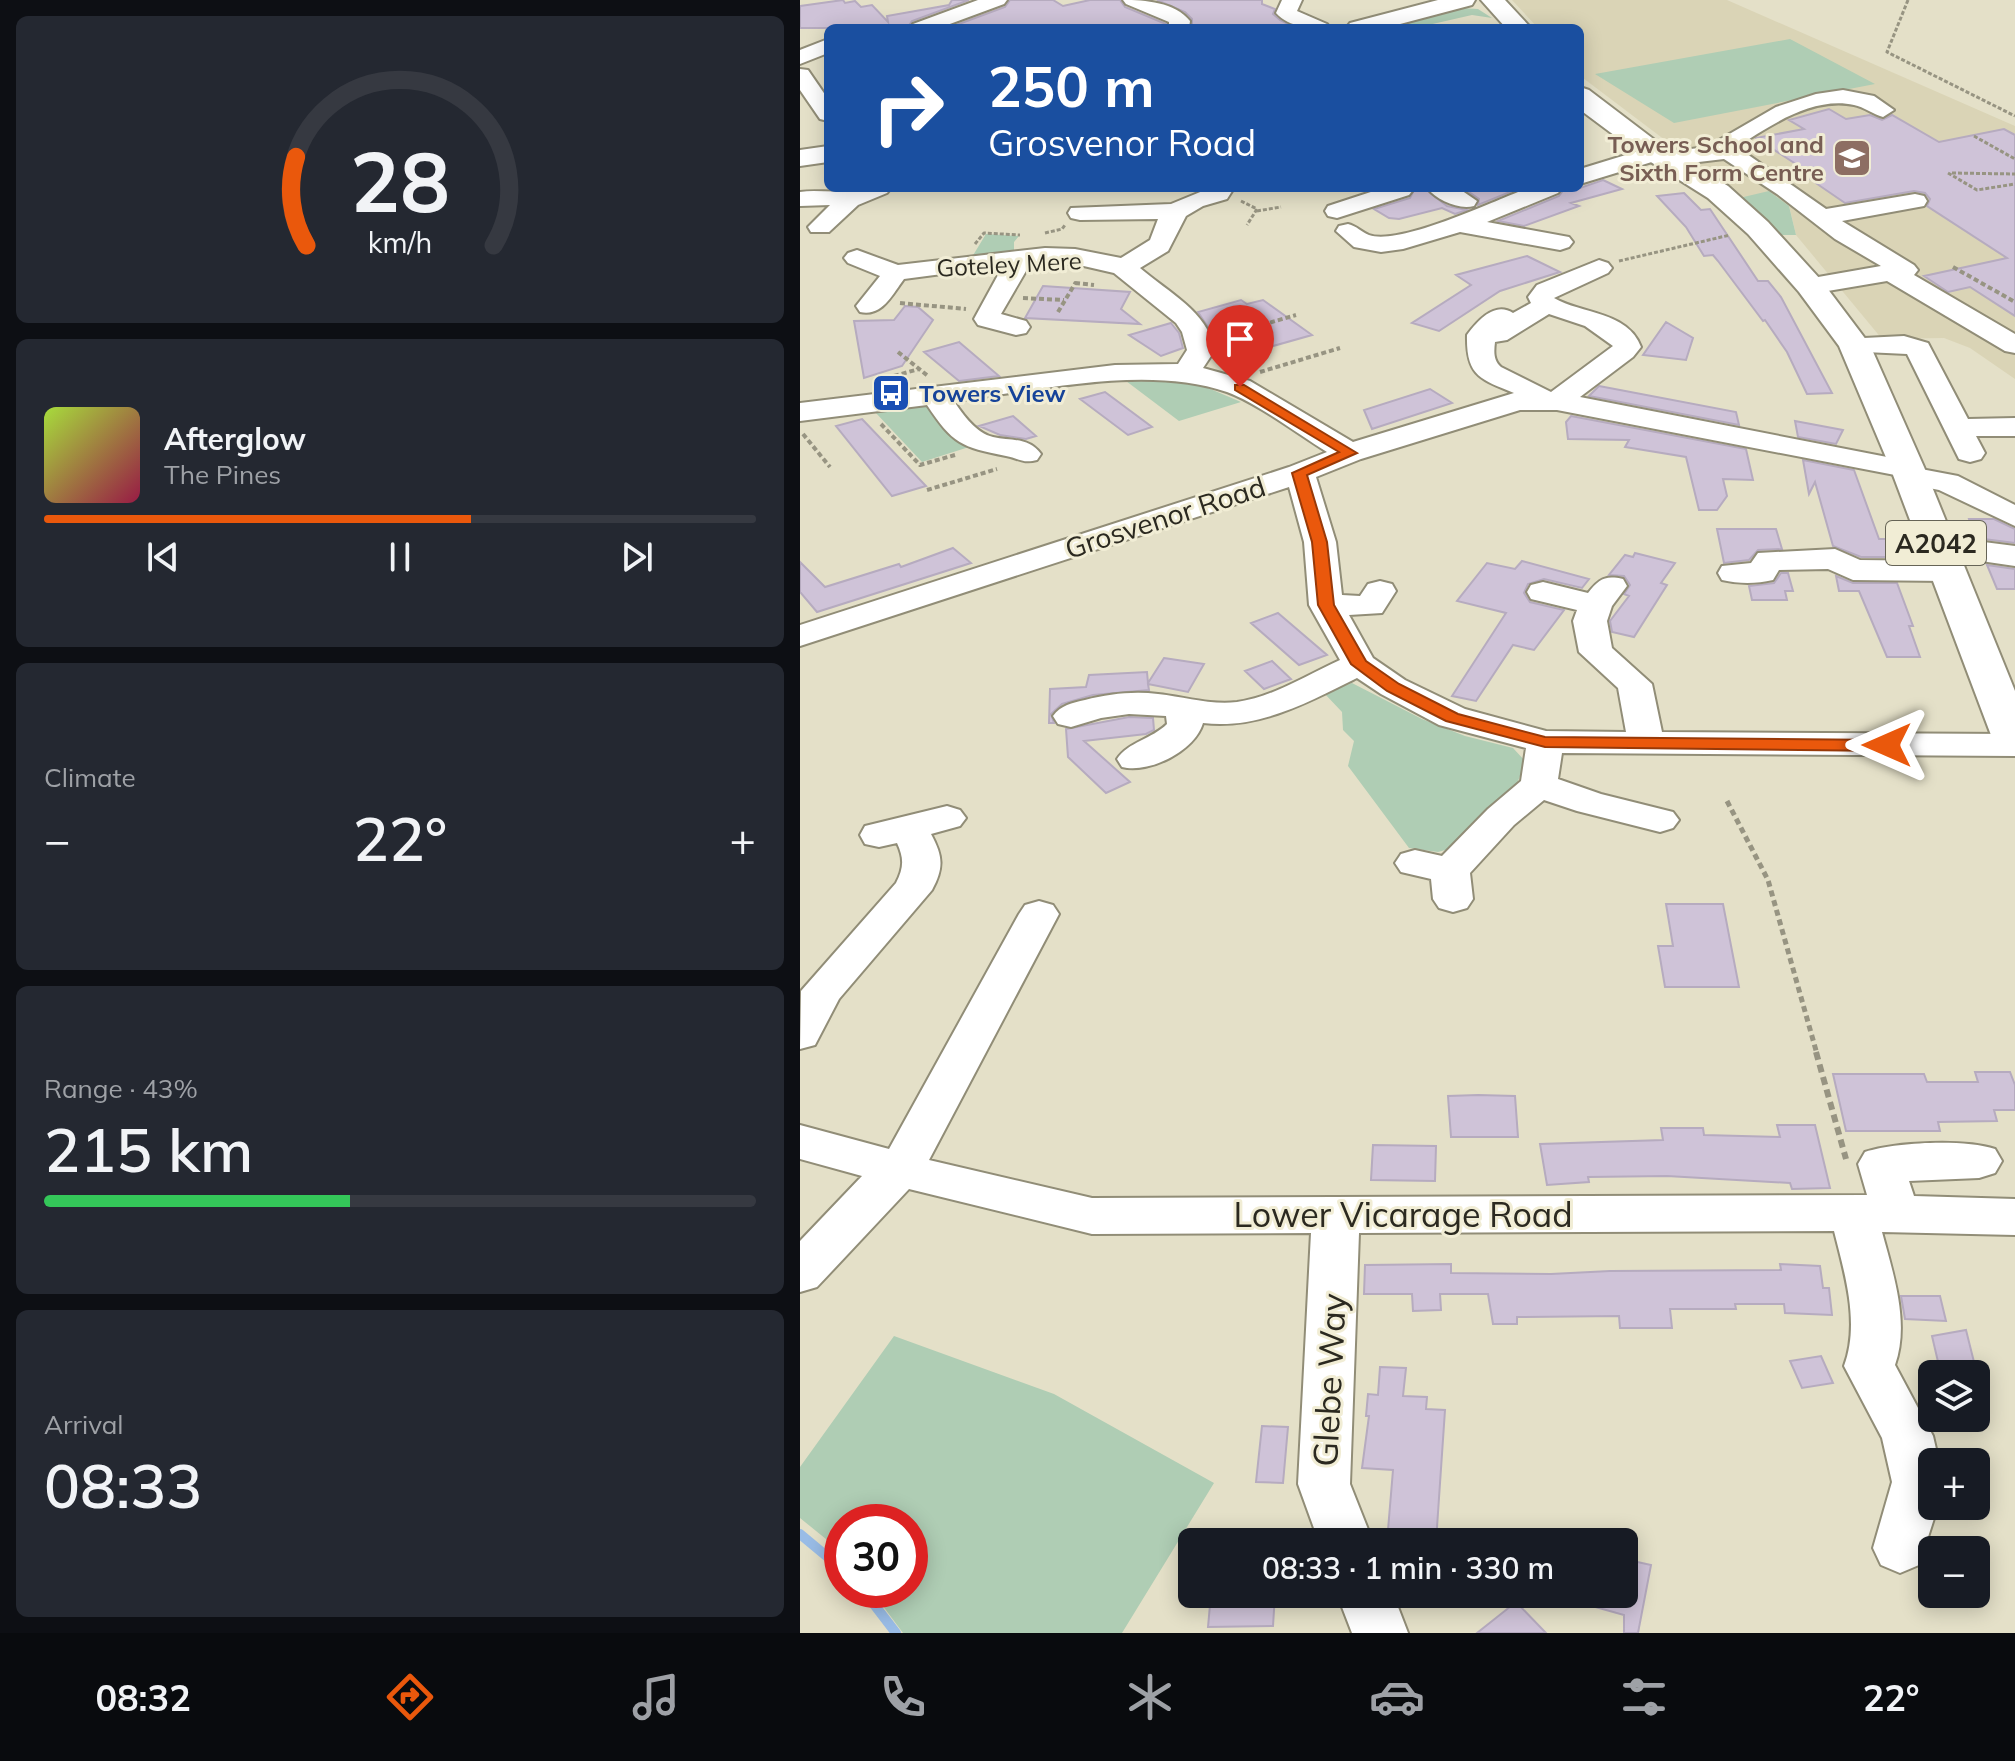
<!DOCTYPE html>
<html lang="en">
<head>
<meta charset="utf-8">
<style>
  body { margin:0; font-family:Mulish,sans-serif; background:#242831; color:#f1f3f6; height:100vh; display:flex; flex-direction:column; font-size:30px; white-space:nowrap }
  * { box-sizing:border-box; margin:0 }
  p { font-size:26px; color:#9ea1a6 }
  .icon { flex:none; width:44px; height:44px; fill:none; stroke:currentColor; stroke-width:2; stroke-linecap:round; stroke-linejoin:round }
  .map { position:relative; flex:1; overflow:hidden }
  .drawer { display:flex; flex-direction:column; gap:16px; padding:16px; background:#0d0f14; width:800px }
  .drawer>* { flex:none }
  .banner { position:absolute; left:24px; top:24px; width:760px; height:168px; border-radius:12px; box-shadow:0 4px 20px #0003; background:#1a4fa0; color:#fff; overflow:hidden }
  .buttons { position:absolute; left:1118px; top:1360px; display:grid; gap:16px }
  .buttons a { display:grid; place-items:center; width:72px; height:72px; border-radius:12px; background:#171b24; box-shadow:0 4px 20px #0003; font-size:40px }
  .speed { position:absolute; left:24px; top:1504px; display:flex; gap:16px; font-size:40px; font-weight:700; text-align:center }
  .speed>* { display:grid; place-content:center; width:104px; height:104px; border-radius:50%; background:#171b24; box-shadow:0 4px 20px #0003; line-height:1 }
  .speed .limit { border:12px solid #d22; background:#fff; color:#111 }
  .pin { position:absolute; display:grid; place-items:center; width:68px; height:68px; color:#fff; margin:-82px -34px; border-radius:50% 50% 50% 0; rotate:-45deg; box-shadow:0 0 8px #0007 }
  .pin .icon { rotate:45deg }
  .me { position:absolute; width:88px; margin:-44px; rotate:270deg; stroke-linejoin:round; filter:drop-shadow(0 0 6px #0008) }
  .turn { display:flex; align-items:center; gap:28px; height:168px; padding:0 32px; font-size:36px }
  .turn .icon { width:104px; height:104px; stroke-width:2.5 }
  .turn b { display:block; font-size:56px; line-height:68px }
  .big { font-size:60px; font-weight:600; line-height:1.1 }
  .drawer .card { flex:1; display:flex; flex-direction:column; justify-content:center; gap:12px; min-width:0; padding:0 28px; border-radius:12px; background:#242831 }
  .drawer .dial { align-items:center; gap:0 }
  .dial svg { height:208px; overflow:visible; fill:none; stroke:#363941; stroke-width:7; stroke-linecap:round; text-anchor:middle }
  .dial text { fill:#f1f3f6; stroke:none }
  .song { display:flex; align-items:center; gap:24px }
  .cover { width:96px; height:96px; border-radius:12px; background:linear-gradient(135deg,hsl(80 70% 55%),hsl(340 70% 35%)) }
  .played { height:8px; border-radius:4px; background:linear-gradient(90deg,#ea580c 60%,#363941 60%) }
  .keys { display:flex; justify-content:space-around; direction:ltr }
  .heat { display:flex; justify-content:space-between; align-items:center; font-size:44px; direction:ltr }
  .charge { height:12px; border-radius:6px; background:linear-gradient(90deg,#34c759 43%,#363941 0) }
  .trip { position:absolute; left:378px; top:1528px; width:460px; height:80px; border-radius:12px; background:#171b24; box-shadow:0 4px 20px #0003; font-weight:600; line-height:80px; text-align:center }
  .tab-bar { display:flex; height:128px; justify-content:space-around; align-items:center; background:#090b0e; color:#9ea1a6 }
  .tab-bar .icon { width:56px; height:56px }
  .tab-bar .current { color:#ea580c }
  .tab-bar b { font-size:36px; color:#f1f3f6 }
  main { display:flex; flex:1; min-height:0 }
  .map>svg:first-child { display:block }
  .built { fill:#dad4b6 }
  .green { fill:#afcdb4 }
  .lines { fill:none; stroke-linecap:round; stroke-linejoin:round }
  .stream { stroke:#99bce6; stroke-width:10 }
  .building { fill:#cfc3d8; stroke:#b6abbf; stroke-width:2 }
  .minor-casing { stroke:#918d77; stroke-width:4 }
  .major-casing { stroke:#918d77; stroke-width:4 }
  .path-far3 { stroke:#979482; stroke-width:3; stroke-dasharray:4 2; stroke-linecap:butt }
  .path-far2 { stroke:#979482; stroke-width:4; stroke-dasharray:5 3; stroke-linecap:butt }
  .path-far1 { stroke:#979482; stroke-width:5; stroke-dasharray:6 4; stroke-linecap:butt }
  .path { stroke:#979482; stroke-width:6; stroke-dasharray:8 5; stroke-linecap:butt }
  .minor { fill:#fff; fill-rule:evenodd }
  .major { fill:#fff; fill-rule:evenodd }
  .route { fill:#ea580c; stroke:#983908; stroke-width:2 }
  .labels { text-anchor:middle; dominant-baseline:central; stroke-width:6; stroke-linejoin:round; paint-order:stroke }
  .far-education-label { font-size:24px; font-weight:bold; fill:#785e54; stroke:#f1edd5; text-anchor:end }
  .far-street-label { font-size:24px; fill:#2b2920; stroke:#f1edd5 }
  .far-transit-label { font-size:24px; font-weight:bold; fill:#164399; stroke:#f1edd5; text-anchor:start }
  .shield { fill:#f1edd5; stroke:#666456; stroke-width:2 }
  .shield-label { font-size:26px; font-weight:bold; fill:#2b2920 }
  .street-label { font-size:28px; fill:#2b2920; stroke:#f1edd5 }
  .near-street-label { font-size:34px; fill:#2b2920; stroke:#f1edd5 }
</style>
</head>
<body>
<main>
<section class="drawer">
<div class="card dial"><svg viewBox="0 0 100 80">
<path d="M14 69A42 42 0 1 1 86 69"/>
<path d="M14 69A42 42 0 0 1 10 35" stroke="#ea580c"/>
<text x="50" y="56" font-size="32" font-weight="700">28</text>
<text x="50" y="72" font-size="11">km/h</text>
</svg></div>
<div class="card">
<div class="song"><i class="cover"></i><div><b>Afterglow</b><p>The Pines</p></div></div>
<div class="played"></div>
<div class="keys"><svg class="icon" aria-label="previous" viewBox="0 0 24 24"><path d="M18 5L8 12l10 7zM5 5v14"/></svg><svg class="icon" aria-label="pause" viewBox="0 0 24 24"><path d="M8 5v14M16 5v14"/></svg><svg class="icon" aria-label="next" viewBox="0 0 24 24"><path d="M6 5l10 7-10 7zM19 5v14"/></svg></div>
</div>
<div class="card"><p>Climate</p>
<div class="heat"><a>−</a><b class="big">22°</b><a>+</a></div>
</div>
<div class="card"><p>Range · 43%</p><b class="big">215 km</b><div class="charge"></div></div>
<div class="card"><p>Arrival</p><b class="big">08:33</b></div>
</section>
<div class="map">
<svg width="1215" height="1633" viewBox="0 0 1215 1633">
  <rect width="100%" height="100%" fill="#e4e0c8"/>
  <path class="built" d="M712,0h215l288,126v253l-45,-31 -26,-10 -62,1 -86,-104 -7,-30 -54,-6 -4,-9 -148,-112 -3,-3v-47h-42z"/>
  <path class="green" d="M662,8l16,1 14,9 -20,-3 -57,13h-39z
    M990,39l85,45 -201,39 -79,-49z
    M969,191l20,15 7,29h-21l-40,-36z
    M186,234l33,2 -5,6v10l-42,5z
    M345,379l49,3 47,20 -62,19 -53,-40z
    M126,406l13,7 30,34 -47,15 -47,-50z
    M552,683l70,36 43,17 48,12 13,14 -11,26 -66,61 -11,3 -29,-4 -61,-82 6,-25 -11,-11 -1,-18 -18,-19z
    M94,1336l160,58 160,89 -92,150h-219l-32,-43h39v-68h-68v30l-42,-34v-51z"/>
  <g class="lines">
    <path class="stream" d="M0,1534l42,35
      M63,1590l33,43"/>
  </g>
  <path class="building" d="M43,0l2,3 10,-2 6,6 11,-2 16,17 -1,-6 62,-11 3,-5h17l-57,21 -5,7h-107v-22z
    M210,0h43l10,6 27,-6h30l5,7 41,17v4h-218l57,-21z
    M357,0h105v4l13,5 -2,5 7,6 16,8h-104v-9l-7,-7z
    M1029,109l17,10 24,-4 12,5 10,-5 47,27 65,-13 11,6v181l-45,-29 -22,5 -24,-16 83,-18 -80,-52 3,-7 -5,-6 -11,-2 -69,12 -41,-28 7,-1 -55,-36 48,-9 -15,-9z
    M803,180l19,9 -51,14 8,3 -55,20 -26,-5 61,-25 6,-8h15z
    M615,188h9l23,18 20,4 -12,4 -13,-6 -43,11 -10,-1 -15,-9 36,-11z
    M663,188h57l-42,17 1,-6z
    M884,193l17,17 9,-1 48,72h10l13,16 51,96 -25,1 -20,-42 -22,-32 -2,1 -45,-60 -5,-6 -9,1 -18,-29 -29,-31z
    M727,256l33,16 -60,19 -61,40 -27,-8 59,-38 -15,-10z
    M243,286l87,6 -9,17 19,15 -115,-6z
    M441,300l6,4 16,-4 49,35 -85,24 -10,-7 -4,-17 -15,-23z
    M105,306l13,1 15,13 -31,46 -38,12 -10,-57 40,-1z
    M866,322l27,16 -7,22 -43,-5z
    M371,323l8,10 4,15 -22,8 -32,-21z
    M159,342l40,34 -40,5 -35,-29z
    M799,386l137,26 3,13 -150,-29z
    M630,389l22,14 -80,26 -8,-19z
    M305,392l47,35 -24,8 -48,-36z
    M213,416l23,20 -10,3 -26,-4 -21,-9z
    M771,416l175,33 7,31 -30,-1 4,17 -10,14h-18l-13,-53 -61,-10 4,-7 -61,-1 -2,-17z
    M62,419l64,67 -34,10 -56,-70z
    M995,421l48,9 -7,14 -38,-7z
    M1003,460l51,10 25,69h8l6,18h-32l-28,-11 -18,-64 -6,12z
    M1169,519h25l21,10v14l-39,-5z
    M917,529h59l6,20 -24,1 -9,10 -25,3z
    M153,548l18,15 -154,49 -17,-20v-30l25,25 74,-23 2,3z
    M835,553l40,10 -14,20 6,2 -33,52 -22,-5 -2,-11 19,-25 -5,-2 6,-9 -6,-9 -15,-1 16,-20 8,2z
    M722,561l67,18 -7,9 -38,-9 -16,5 -4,9 6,9 34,8 -30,40 -21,-5 -37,56 -24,-5 54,-83 -49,-12 30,-38 28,6z
    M1187,565l28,4v20h-18z
    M981,573h7l5,18h-8l2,9h-35l-3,-14 25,-3z
    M1036,576l17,7h44l16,43h-4l11,31h-33l-28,-66h-20z
    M478,613l49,42 -28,10 -48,-42z
    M364,658l40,6 -16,28 -40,-8 1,6 -56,5 -31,9 -11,10 3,9h-5l1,-34 36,-2 3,-12 58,-3 1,11z
    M472,661l19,18 -27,10 -19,-18z
    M329,717l24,1 1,12 -8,4 -62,7 46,41 -24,11 -38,-36 -2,-28z
    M866,904h57l16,83h-74l-7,-41h15z
    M1175,1072h35l5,13v25h-21l3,11 -59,1 2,9h-94l-13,-57h91l3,8h51z
    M678,1095l37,1 3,41h-67l-3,-41z
    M977,1125h38l15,63 -38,1 -2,-6 -123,-7 -79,1 1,5 -42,3 -7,-41 123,-4 -2,-12h42l1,7 76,2z
    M573,1145l63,1 -1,35 -64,-1z
    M651,1264v9l100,1 59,-3 171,-1 -1,-6 40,2 3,22h6l3,27 -47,-2 -1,-9h-49l1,5h-66l2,19h-52l-1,-12 -102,1v7h-24l-5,-30h-48l1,16 -28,1 -1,-17h-48l1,-29z
    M1101,1296h39l6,25 -41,-2z
    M1166,1330l9,36h-36l-7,-30z
    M1021,1356l12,27 -31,5 -12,-27z
    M580,1367l26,1 -3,28 24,1 -1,12 19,1 -9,132h-49l6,-72 -31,-2 7,-52h-3l2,-22 10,1z
    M462,1426l26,1 -5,56 -27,-1z
    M824,1559l27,6 -13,68h-14v-18l-50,-14 1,-7h49z
    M411,1594h64l-2,32 -65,1z
    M716,1602l30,31h-69z"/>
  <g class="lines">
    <defs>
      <path id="minor" d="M178,0h29l-3,4 -65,24h-29l3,-4z
        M323,0c22,0 52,2 67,21l-1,7h-20v-6l-43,-18z
        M482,0h20l-5,11 30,13 3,4c-20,0 -40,0 -54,-15z
        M28,39v14l-28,11v-14z
        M0,69l8,1 20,29v22l-8,-2 -20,-29z
        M1043,90l31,6 20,14 -11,7c-10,-3 -19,-10 -29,-12 -41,-9 -85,21 -117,42l89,62 89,-15 9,2 3,5 -3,5 -82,15 72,44 4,5 -4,5 101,59v19l-10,-2 -118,-70 -77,13 -9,-2 -4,-6 4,-6 80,-14 -46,-27 -58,-45 -53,-35 -59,7 -10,-5 -75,23v-15l75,-23 11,6 41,-5 69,-40 40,-13z
        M58,188h33l-4,5 -29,12 -29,27h-18l-3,-5 22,-22 -30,1v-14c19,-3 40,3 58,-4z
        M410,188h24l-7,11 -24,7 -17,10 -18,35 -28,17c29,25 67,43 75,82l-12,18 47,13 103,61 161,-49c-34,-14 -48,-17 -47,-58 11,-15 28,-34 46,-22l18,-10 -3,-6 9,-12 62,-25 9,3 4,5 -4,5 -54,25c27,16 74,13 87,49l-8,10 -53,40 307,60 31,4 3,8 37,7 57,29v21l-76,-36 -40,-8 -4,-7 -338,-65h-37l-159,49 -45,18 20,65 6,53 18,1 8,-12 12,-3 12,3 4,7 -14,22 -33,2 24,43 32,22 60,29 81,22 80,1 -8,-44 -39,-36 -6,-31 4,-11 -46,-11 -4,-7 4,-7 12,-3 45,11c11,-14 17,-18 35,-14l4,7 -15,20 -5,15 5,27 40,36 10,48 353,2v22l-453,-3 -4,26 43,15 72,18 6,8 -6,8 -13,4 -83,-21 -33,-11 -30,25 -44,48 3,26 -6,9 -14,4 -14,-4 -6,-9 -2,-20 -30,-7 -6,-9 6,-9 14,-4 27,6 46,-47 33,-28 5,-33 -87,-23 -58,-31 -24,-16c-48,24 -99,52 -154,45 -8,28 -54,51 -81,44l-5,-8c11,-17 35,-20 50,-35l-1,-8 -37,-2 -28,4 -30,9 -13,-3 -5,-8c8,-11 19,-13 32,-16 24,-6 48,-9 73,-6 27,3 52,11 79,8 36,-5 70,-27 103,-42l-31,-55 -5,-63 -15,-55 -489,159v-21l489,-158 38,-15c-29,-18 -70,-49 -100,-60 -81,-28 -189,-1 -273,9 9,14 22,32 39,36 18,4 36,0 48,17l-4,6c-14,4 -19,-2 -31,-4 -45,-9 -53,-12 -79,-51l-127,16v-18l315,-38 63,-1 9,-14 -5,-18 -6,-9 -62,-50 -39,-9h-45l-29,50 25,7 4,6 -4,6 -10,2 -38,-10 -4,-6 29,-53 -99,13c-12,16 -22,38 -44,33l-4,-6 24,-30 -32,-13 -4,-5 4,-5 9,-3 41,15 147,-17 30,1 46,9 29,-18 8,-21 -78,1 -9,-2 -3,-5 3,-5 100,-4zM749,314l36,12 28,20 -62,46 -50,-25c-8,-7 -7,-16 -6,-25l12,-2z
        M583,188l30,2 -4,5 -72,23 -9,-2 -3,-5 3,-5z
        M627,188h31l19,13 -3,5c-16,4 -37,-6 -47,-18z
        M728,188h34l-4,5 -71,29 82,15 4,5 -4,5 -9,3 -100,-18 -57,17 -22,3 -27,-5 -18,-16 3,-5 9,-2c9,2 13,8 21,11 31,11 127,-35 159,-47z
        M1104,336l24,7 40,76 47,-1v18h-39l9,17 -4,6 -11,3 -11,-3 -52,-105 -63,-3 -4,-6 4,-6z
        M1137,536l78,10v20l-89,-13 -5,-7 5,-7z
        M1035,549l25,11 86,1 11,3 5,7 -5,7 -11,3 -93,-1 -25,-11 -49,1 -6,10c-17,4 -34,4 -51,0l-4,-7 4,-7 29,-3 7,-10z
        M147,806l13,4 6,8 -6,8 -29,8c12,22 13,34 1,56l-93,109 -24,46 -15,4 1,-58 95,-108c8,-15 8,-25 1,-40l-18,4 -14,-3 -5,-9 5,-9z
        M239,901l14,4 6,9 -130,246 163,38 775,-3 -9,-31 7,-12c31,-10 99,-13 130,-3l7,12 -7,12 -16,5 -70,3 5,15 101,3v36l-133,-3c11,41 28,91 13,133l38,71 6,26h-7v44h6l-19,59 -19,8 -19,-8 -8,-17 19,-66 -10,-44 -38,-72c16,-42 1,-92 -10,-135l-475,2 -9,251 23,58h-54l-21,-58 13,-251 -219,1 -183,-45 -92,98 -17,5v-51l62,-65 -62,-17v-34l89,24 130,-235 6,-9z
        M537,1594h56l15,39h-56z"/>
      <path id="major" d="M638,0h37l-3,5 -87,23h-39l4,-5z
        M681,0h24l26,28h-25z
        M780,87l9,3 75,57 64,39 40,36 53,58 49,65 54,122 91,224v65l-15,-4 -6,-9 -104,-276 -51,-121 -40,-54 -51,-58 -40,-36 -62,-39 -63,-47 -3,-3z
        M28,146v16l-28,4v-16z"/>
    </defs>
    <use href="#minor" class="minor-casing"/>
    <use href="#major" class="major-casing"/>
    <path class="path-far3" d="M1108,0l-21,52 128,64
      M1174,136l41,23
      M1148,173l29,17 38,-6
      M1152,173l63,1
      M441,201l16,8 -10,16
      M457,211l24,-4
      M245,233l17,-4 3,-4
      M175,244l9,-11 36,2
      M819,261l111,-26"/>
    <path class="path-far2" d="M1153,267l62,35
      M275,283l19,2
      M223,298l41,2
      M100,303l66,6
      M258,312l18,-30
      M424,336l72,-21
      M98,352l30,24
      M460,372l80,-24
      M94,376l25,-7
      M81,424l39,41 35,-10
      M3,434l27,33
      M127,490l70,-21"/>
    <path class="path-far1" d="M927,801l41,79 49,174"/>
    <path class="path" d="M1016,1052l30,107"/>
    <use href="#minor" class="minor"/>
    <use href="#major" class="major"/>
  </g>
  <path class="route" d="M435,385h9l113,68 -50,22 20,67 7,63 32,56 33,23 59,30 87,23 342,3 9,5 -9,6 -342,-4 -99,-26 -59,-30 -36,-27 -33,-59 -6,-63 -20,-69 47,-21 -104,-62z"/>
  <defs>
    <symbol id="school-square" viewBox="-11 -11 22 22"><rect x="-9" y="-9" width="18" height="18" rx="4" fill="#8d6e63" stroke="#f1edd5"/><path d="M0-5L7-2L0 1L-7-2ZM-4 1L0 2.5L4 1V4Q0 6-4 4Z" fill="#fff"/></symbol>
    <symbol id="bus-square" viewBox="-11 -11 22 22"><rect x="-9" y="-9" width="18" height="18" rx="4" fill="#1a4fb4" stroke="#f1edd5"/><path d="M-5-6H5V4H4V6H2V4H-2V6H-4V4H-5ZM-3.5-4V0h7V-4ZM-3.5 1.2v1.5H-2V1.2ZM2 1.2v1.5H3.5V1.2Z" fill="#fff"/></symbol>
  </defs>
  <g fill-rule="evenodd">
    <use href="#school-square" x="1030" y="136" width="44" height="44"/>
    <use href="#bus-square" x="69" y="371" width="44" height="44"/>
  </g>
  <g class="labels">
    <g class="far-education-label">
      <text x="1024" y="144">Towers School and<tspan x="1024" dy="28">Sixth Form Centre</tspan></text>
    </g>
    <g class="far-street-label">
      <text transform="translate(209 264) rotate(-3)">Goteley Mere</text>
    </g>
    <g class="far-transit-label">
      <text x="119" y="393">Towers View</text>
    </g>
    <rect class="shield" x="1086" y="521" width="100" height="44" rx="6"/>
    <g class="shield-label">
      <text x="1136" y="543">A2042</text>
    </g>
    <g class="street-label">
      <text transform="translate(365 517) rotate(-18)">Grosvenor Road</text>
    </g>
    <g class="near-street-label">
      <text x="603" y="1214">Lower Vicarage Road</text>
      <text transform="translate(529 1380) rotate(-87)">Glebe Way</text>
    </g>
  </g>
</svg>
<div class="buttons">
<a><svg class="icon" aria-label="layers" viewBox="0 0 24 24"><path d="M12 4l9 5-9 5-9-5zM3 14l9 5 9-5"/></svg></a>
<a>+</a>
<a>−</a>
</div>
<div class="speed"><div class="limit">30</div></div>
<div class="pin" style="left:440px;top:387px;background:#d93025"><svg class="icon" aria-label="arrive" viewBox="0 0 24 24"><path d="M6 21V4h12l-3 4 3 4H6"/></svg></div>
<svg class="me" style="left:1087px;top:745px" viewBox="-20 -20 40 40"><path d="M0-17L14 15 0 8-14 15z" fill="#ea580c" stroke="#fff" stroke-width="4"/></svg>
<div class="trip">08:33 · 1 min · 330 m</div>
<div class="banner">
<div class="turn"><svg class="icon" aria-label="right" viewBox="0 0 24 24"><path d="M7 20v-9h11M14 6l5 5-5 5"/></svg><div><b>250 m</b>Grosvenor Road</div></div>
</div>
</div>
</main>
<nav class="tab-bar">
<b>08:32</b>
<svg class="icon current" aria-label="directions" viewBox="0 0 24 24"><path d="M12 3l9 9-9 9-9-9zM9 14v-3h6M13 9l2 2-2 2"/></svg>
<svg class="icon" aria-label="music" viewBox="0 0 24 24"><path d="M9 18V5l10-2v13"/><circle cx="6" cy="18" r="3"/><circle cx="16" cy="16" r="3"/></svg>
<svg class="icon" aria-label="phone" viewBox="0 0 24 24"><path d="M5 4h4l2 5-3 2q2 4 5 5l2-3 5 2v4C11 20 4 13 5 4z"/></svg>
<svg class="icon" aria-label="climate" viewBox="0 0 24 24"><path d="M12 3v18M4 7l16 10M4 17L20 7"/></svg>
<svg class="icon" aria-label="car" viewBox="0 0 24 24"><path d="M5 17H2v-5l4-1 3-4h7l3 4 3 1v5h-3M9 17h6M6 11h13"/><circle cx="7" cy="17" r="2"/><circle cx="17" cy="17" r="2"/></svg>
<svg class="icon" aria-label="filters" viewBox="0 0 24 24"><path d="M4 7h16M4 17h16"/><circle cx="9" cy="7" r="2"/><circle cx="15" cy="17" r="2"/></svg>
<b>22°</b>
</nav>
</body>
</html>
